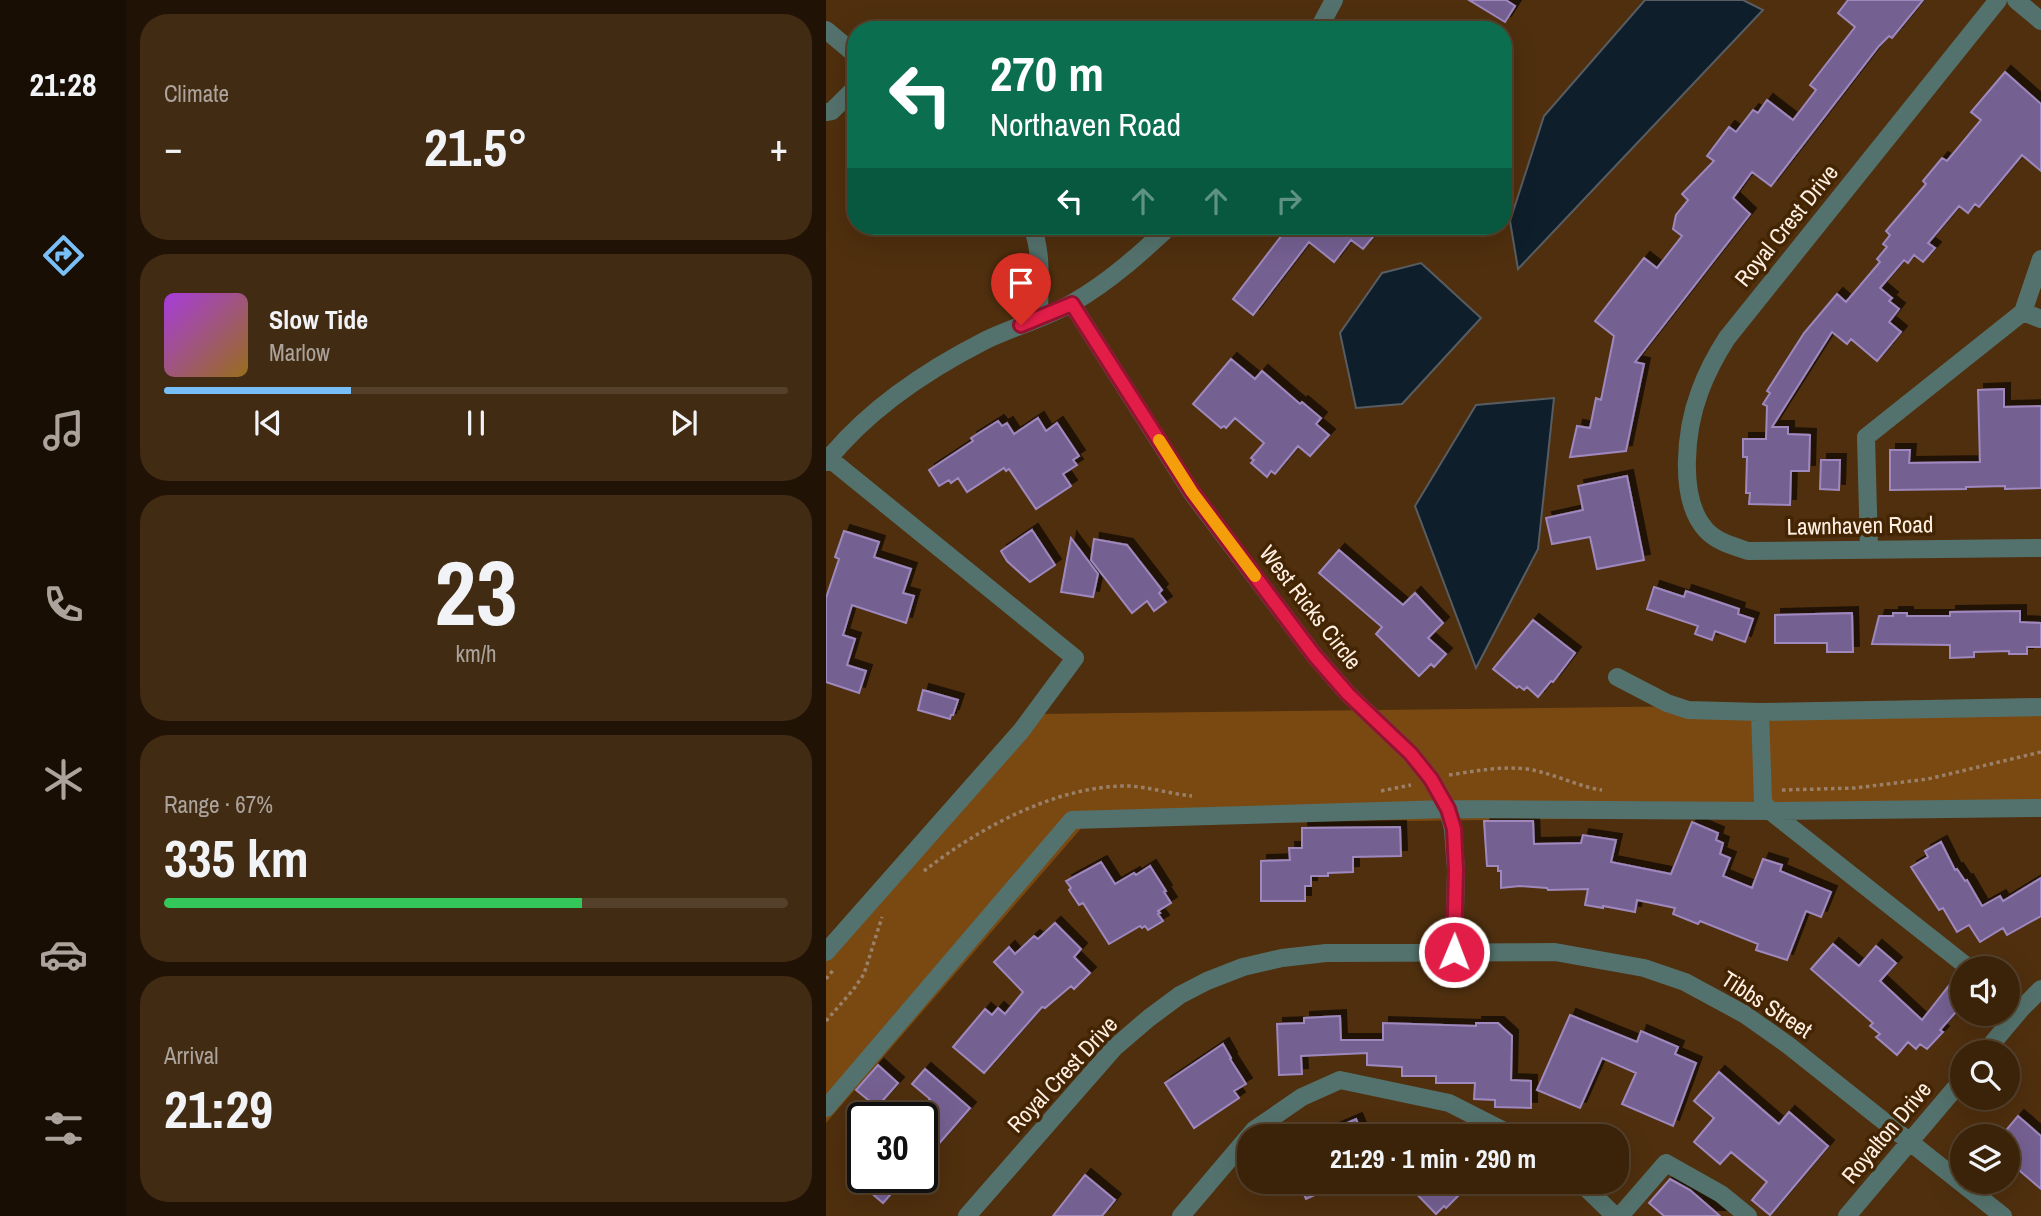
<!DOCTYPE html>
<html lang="en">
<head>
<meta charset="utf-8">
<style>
  body { margin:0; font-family:"Archivo Narrow",sans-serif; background:#422b13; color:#f1f3f6; height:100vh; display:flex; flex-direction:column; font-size:26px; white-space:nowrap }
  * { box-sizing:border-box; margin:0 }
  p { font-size:23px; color:#aca49c }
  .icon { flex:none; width:38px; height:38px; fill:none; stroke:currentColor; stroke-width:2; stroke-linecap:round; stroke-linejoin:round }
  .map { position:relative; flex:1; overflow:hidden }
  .drawer { display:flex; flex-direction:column; gap:14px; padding:14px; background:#201306; width:700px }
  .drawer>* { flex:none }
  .banner { position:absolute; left:21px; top:21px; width:665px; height:214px; border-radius:28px; box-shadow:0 7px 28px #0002,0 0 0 2px #54402b; background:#0b6e4f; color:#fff; overflow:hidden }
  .buttons { position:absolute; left:1124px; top:956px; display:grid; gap:14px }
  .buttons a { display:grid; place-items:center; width:70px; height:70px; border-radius:50%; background:#3b230a; box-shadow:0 7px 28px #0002,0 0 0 2px #54402b; font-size:35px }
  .speed { position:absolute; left:21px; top:1102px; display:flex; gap:14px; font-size:35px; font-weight:700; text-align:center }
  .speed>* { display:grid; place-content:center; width:91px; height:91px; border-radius:50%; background:#3b230a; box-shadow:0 7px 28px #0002,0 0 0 2px #54402b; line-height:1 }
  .speed .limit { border:4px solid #111; border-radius:10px; background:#fff; color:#111 }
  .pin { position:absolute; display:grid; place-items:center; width:60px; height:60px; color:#fff; margin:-72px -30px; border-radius:50% 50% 50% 0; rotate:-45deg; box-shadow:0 0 7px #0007 }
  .pin .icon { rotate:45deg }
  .me { position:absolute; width:77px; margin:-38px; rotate:1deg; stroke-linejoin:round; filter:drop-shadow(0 0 5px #0008) }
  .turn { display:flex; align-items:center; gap:24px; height:147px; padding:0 28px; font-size:32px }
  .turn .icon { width:91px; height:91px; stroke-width:2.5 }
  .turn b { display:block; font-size:49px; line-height:60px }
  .lanes { display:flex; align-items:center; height:66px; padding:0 28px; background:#0003; justify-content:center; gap:35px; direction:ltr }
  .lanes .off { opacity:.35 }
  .big { font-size:52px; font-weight:700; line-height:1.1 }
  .drawer .card { flex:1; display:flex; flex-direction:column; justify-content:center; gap:10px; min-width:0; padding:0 24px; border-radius:28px; background:#422b13 }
  .drawer .dial { align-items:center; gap:0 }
  .dial b { font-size:91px; line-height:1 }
  .song { display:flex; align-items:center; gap:21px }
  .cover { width:84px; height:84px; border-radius:10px; background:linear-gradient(135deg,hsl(280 70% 55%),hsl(40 70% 35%)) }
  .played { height:7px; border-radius:4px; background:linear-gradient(90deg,#78bff7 30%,#54402b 30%) }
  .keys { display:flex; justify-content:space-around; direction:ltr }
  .heat { display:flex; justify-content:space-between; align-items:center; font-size:38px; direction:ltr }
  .charge { height:10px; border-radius:5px; background:linear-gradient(90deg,#34c759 67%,#54402b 0) }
  .trip { position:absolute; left:411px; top:1124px; width:392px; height:70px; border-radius:28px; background:#3b230a; box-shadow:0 7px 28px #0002,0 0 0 2px #54402b; font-weight:700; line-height:70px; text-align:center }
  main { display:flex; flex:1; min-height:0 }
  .menu { display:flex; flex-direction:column; width:126px; justify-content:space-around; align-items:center; background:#180e04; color:#aca49c }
  .menu .icon { width:49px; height:49px }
  .menu .selected { color:#78bff7 }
  .menu b { font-size:32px; color:#f1f3f6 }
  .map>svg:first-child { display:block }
  .green { fill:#7a4911 }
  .water { fill:#0f1e2b; stroke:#575d62; stroke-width:2 }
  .building { fill:#756092; stroke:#9e88bd; stroke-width:2; filter:url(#shadow) }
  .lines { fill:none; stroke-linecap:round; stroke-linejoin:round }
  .path { stroke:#9a8068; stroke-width:3.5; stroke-dasharray:3.5 3.5; stroke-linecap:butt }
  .minor { stroke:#54726d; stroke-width:18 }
  .route-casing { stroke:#92132f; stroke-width:18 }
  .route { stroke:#e11d48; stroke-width:12 }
  .slow { stroke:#f59e0b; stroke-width:12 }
  .labels { text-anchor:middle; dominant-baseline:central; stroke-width:7; stroke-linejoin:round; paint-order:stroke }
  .street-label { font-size:23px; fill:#ffefe2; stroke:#442503 }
</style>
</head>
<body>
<main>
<nav class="menu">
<b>21:28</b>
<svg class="icon selected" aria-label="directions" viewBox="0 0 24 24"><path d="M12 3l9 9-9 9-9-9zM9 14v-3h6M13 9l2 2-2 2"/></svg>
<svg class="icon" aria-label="music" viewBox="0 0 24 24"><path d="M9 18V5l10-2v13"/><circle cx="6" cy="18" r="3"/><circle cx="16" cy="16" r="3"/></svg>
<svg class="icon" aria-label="phone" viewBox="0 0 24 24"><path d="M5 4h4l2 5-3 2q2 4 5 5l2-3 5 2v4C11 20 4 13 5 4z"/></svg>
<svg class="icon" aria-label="climate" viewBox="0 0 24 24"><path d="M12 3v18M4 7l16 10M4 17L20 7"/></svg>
<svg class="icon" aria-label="car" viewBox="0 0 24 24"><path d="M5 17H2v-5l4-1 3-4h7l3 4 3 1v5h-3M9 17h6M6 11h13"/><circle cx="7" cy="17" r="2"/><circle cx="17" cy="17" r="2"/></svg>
<svg class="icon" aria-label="filters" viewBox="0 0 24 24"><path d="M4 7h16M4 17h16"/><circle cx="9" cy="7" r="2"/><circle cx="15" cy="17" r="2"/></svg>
</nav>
<section class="drawer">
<div class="card"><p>Climate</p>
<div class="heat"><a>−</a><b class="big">21.5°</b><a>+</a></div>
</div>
<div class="card">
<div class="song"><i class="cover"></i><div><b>Slow Tide</b><p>Marlow</p></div></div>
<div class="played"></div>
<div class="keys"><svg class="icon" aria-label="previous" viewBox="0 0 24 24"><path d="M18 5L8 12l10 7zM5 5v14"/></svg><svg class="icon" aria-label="pause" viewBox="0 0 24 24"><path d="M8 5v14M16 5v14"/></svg><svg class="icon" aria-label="next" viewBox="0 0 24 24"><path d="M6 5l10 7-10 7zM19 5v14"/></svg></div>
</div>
<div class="card dial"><b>23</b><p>km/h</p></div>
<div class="card"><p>Range · 67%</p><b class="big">335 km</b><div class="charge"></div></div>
<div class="card"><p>Arrival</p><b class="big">21:29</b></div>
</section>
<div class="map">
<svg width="1215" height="1216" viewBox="0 0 1215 1216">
  <defs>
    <filter id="shadow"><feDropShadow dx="6" dy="-6" stdDeviation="0" flood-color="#0009"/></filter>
  </defs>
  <rect width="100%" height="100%" fill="#4f2f0e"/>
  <path class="green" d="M1215,702v111l-957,12 -258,298v-168l210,-241z"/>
  <path class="water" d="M819,0h98l20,10 -245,259 -8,-48 34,-105z
    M595,263l60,55 -79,86 -46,4 -16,-75 42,-60z
    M728,398l-16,151 -62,119 -61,-162 61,-101z"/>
  <path class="building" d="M643,0h37l9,6 -10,16z
    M1022,0h75l-31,38 -3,-2 -10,10 -108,140 -19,-14 -19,26 17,16 -115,148 9,2 -18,87 -56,6 7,-31 13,2 6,-30 5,2 13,-64 -19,-15 49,-63 13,10 25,-32 -9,-7 3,-14 12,-15 -6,-6 32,-33 -7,-5 22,-29 7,5 17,-22 5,3 9,-13 26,20 23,-30 -6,-5 45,-58 -17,-14z
    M1179,72l36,32v67l-19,-16 -43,52 -4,-3 -7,9 -9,-7 -31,37 7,5 -12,14 -9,-7 -6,8 -4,-3 -24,28 12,10 -3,3 10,8 -10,13 12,10 -24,29 -26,-22 -4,5 -15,-12 -60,95h16v7l22,1 -1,36h-18l-1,34 -41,-1 1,-11h-4l1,-36h-4v-18h23l1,-33 -4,-2 7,-11 -3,-2 37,-58 33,-39 9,8 34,-40 -3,-3 10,-12 -4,-3 7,-9 -4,-4 40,-47 -3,-3 19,-23 5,3 34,-41 -10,-8z
    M463,226h52l8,6 5,-6h14l9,6 -14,17 -12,-9 -17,22 -25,-20 -56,73 -20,-16z
    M405,359l24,20 7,-8 38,33 2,-2 19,16 -5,6 13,11 -19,21 -12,-10 -23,28 -4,-3 -4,6 -16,-14 3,-3 -3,-2 13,-15 -29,-25 -9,10 -2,-2 -3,2 -28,-24z
    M1178,389v18l37,-1v82l-36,1v-3l-39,1v2l-76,1v-40h20l-1,13 71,-1 -2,-72z
    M212,418l8,13 11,-8 22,33 -6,4 4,5 -14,9 8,12 -35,23 -27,-40 -3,2 -2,-3 -37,24 -9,-14 -7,5 -2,-3 -10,6 -10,-16 44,-29 -2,-3 27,-17 4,5 5,-3 7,11z
    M995,460h19l-1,30 -19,-1z
    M801,476l17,84 -47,9 -7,-32 -38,7 -6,-26 37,-8 -5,-24z
    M206,530l23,35 -25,17 -23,-21 -6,-10z
    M18,531l35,11 -5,15 37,12 -8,24 11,3 -8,27 -54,-18 -9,30 12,4 -8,26 19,6 -7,22 -33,-11v-84l13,-39 -4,-2z
    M245,538l27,36 -5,23 -32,-5z
    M268,539l33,6 35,45 -3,3 7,9 -12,9 -7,-10 -15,12 -41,-53z
    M513,550l64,55 12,-12 28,30 -15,15 18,16 -12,13 -3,-3 -12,12 -43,-42 6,-7 -63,-54z
    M828,587l30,10 2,-6 53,18 -1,5 15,5 -8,23 -30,-11 -3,9 -17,-6 3,-8 -51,-17z
    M1194,611v11l21,1v24h-14v7h-18v-3l-35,1v5l-24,1v-13l-78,-1 7,-28h14v-3h14v3h43v-4z
    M1026,613l1,39h-26v-9h-52v-28z
    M707,620l42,33 -22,29 -2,-1 -13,16 -11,-10 -3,3 -5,-4 -2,2 -24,-19z
    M97,690l35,10 -5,15h-2l-1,4 -32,-9z
    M658,821h49l1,23 47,-1 2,-8 33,5 -5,22 60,12 21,-52 26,11 -2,7 7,3 -3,11 10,4 -7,18 29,12 11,-29 19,6 -2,6 51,21 -10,25 -15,-6 -19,49 -31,-10 2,-6 -58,-23 -2,3 -25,-10 2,-6 -38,-8 -2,12 -32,-6v2l-18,-3 3,-16 -40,1 -1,-2 -27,-2 -19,2v-17h-3v-5h-11z
    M574,827l1,29 -48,1v15l-25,1v3h-17v10h-6v15h-44v-40l29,-1 -1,-12h13v-20z
    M1115,842l14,28 2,-1 8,12 2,-1 15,26 18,-10 3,5 38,-23v38l-34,19 -4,-7 -23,14 -11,-17 -12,7 -14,-24 -4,2 -28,-43 17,-10 -3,-6z
    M275,862l14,22 19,-11 2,2 14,-9 16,25 -2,1 7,11 -13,8 2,2 -2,1 5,7 -15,9 -3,-4 -3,2 -2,-2 -31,18 -26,-41 -4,2 -10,-15 2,-2 -5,-7z
    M229,923l26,26 -7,8 16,16 -16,16 -3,-3 -26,22 -3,-1 -58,66 -31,-26 32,-38 7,6 6,-7 7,6 18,-22 -29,-30 15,-15 6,7 19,-18 4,3z
    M1007,944l26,22 17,-20 20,17 -16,18 42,39 36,-46 4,3v28l-22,25 3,2 -16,17 -7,-5 -4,5 -8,-7 -11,13 -21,-18 4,-3 -10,-8 3,-3 -62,-54z
    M744,1015l67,27 4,-11 37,16 -3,7 21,9 -23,63 -51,-22 14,-31 -34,-15 -22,50 -43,-18z
    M514,1016l1,24h42v-17l93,3v-3h22l14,13 -1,44 20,1v27l-36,-1v-7l-21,-1 1,-16h-39v-7h-34v-9l-35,-2v-12l-66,3 1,18 -23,1 -2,-51 27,-1v-5z
    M397,1044l8,14 -1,1 16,25 -12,7 5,7 -45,30 -29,-45z
    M52,1065l20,18 -21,24 -21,-17z
    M99,1069l45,39 -48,55v-55l8,-9 -18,-15z
    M893,1072l60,52 10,-12 39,34 -58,69 -18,-15 15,-18 -36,-30 -11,12 -26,-22 20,-24 -20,-17z
    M1192,1116l23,20v53l-34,-29v-24l-4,-2z
    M530,1119l7,17h-46z
    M259,1175l30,25 -13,16h-49z
    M28,1178h51l-22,25z
    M844,1179l20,11 30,26h-56l-15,-13z
    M472,1181h48l-40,18z
    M578,1181h69l-27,27 -2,-2 -8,8z"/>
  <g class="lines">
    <path class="path" d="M623,775c27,-4 51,-9 78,-6 26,4 49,17 75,21
      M956,790l73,-2 73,-9 113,-27
      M555,791l30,-6
      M98,871c55,-43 133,-86 205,-85 20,1 42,8 63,10
      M0,979l8,-10
      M0,1021l27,-31 11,-16 18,-57"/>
    <path class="minor" d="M1172,0l-271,338c-11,17 -20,34 -27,53 -14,37 -23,107 6,139 11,12 27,16 42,21l293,-3
      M1190,0l25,21
      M0,30l30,25
      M492,30l16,-30
      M0,112l6,-1 24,-24
      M206,226c11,29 7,61 7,91
      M1215,259l-18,53 18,7
      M246,304l120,189 122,162 34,39 63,60 20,25 17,30 5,20 3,41 -2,82
      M0,456l249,202 -54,73 -195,221
      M0,462c41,-52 101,-92 160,-122 29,-14 61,-22 88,-38 36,-21 66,-48 96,-76
      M1043,549l-3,-112 157,-125
      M791,677l50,26 21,7 72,2 281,-5
      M934,712l3,90 7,9 271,-3
      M1159,1052l36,-43 20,-20
      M0,1108l246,-288 376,-11 322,2 199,157
      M753,1181l36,35
      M141,1216l147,-168 35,-30 31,-23 27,-14 36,-14 39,-9 44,-5 229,-1 89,16 41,14 59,32 44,31 215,171
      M355,1216l73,-86 48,-33 38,-17 109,23 65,33
      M794,1216l46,-53 55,31 27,22
      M1021,1216l115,-136"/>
  </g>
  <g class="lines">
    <defs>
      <path id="route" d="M195,325l51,-21 120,188 122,163 34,39 63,60 20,25 17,30 6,20 2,41 -2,82"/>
    </defs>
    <use href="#route" class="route-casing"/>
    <use href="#route" class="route"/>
    <path class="slow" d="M333,440l33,52 63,84"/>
  </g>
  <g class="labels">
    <g class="street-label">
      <text transform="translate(960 225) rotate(-51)">Royal Crest Drive</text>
      <text transform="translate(1034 525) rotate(-1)">Lawnhaven Road</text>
      <text transform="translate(485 607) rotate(52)">West Ricks Circle</text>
      <text transform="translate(941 1004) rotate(33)">Tibbs Street</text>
      <text transform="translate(236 1074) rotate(-47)">Royal Crest Drive</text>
      <text transform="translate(1060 1132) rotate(-50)">Royalton Drive</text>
    </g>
  </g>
</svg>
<div class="buttons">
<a><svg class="icon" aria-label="sound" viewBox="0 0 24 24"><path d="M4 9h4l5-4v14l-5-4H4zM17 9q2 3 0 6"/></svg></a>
<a><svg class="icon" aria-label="search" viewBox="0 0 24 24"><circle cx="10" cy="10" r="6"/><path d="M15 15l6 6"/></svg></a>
<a><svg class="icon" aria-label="layers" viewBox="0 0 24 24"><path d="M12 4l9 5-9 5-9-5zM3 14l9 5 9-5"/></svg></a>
</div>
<div class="speed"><div class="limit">30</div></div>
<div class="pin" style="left:195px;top:325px;background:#d93025"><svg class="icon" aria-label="arrive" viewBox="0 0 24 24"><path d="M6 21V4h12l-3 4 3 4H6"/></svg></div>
<svg class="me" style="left:628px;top:952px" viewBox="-20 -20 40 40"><circle r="17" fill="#e11d48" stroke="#fff" stroke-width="3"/><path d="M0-11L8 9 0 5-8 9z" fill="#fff"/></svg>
<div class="trip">21:29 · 1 min · 290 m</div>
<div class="banner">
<div class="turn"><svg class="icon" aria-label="left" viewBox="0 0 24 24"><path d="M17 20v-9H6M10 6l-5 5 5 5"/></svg><div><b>270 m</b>Northaven Road</div></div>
<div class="lanes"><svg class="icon" aria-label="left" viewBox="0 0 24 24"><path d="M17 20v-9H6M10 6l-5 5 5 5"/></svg><svg class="icon off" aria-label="ahead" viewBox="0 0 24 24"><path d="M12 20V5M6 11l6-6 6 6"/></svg><svg class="icon off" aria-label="ahead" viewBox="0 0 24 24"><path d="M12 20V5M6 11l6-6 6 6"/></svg><svg class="icon off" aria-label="right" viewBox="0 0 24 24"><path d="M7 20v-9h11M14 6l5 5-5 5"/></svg></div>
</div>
</div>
</main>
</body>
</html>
